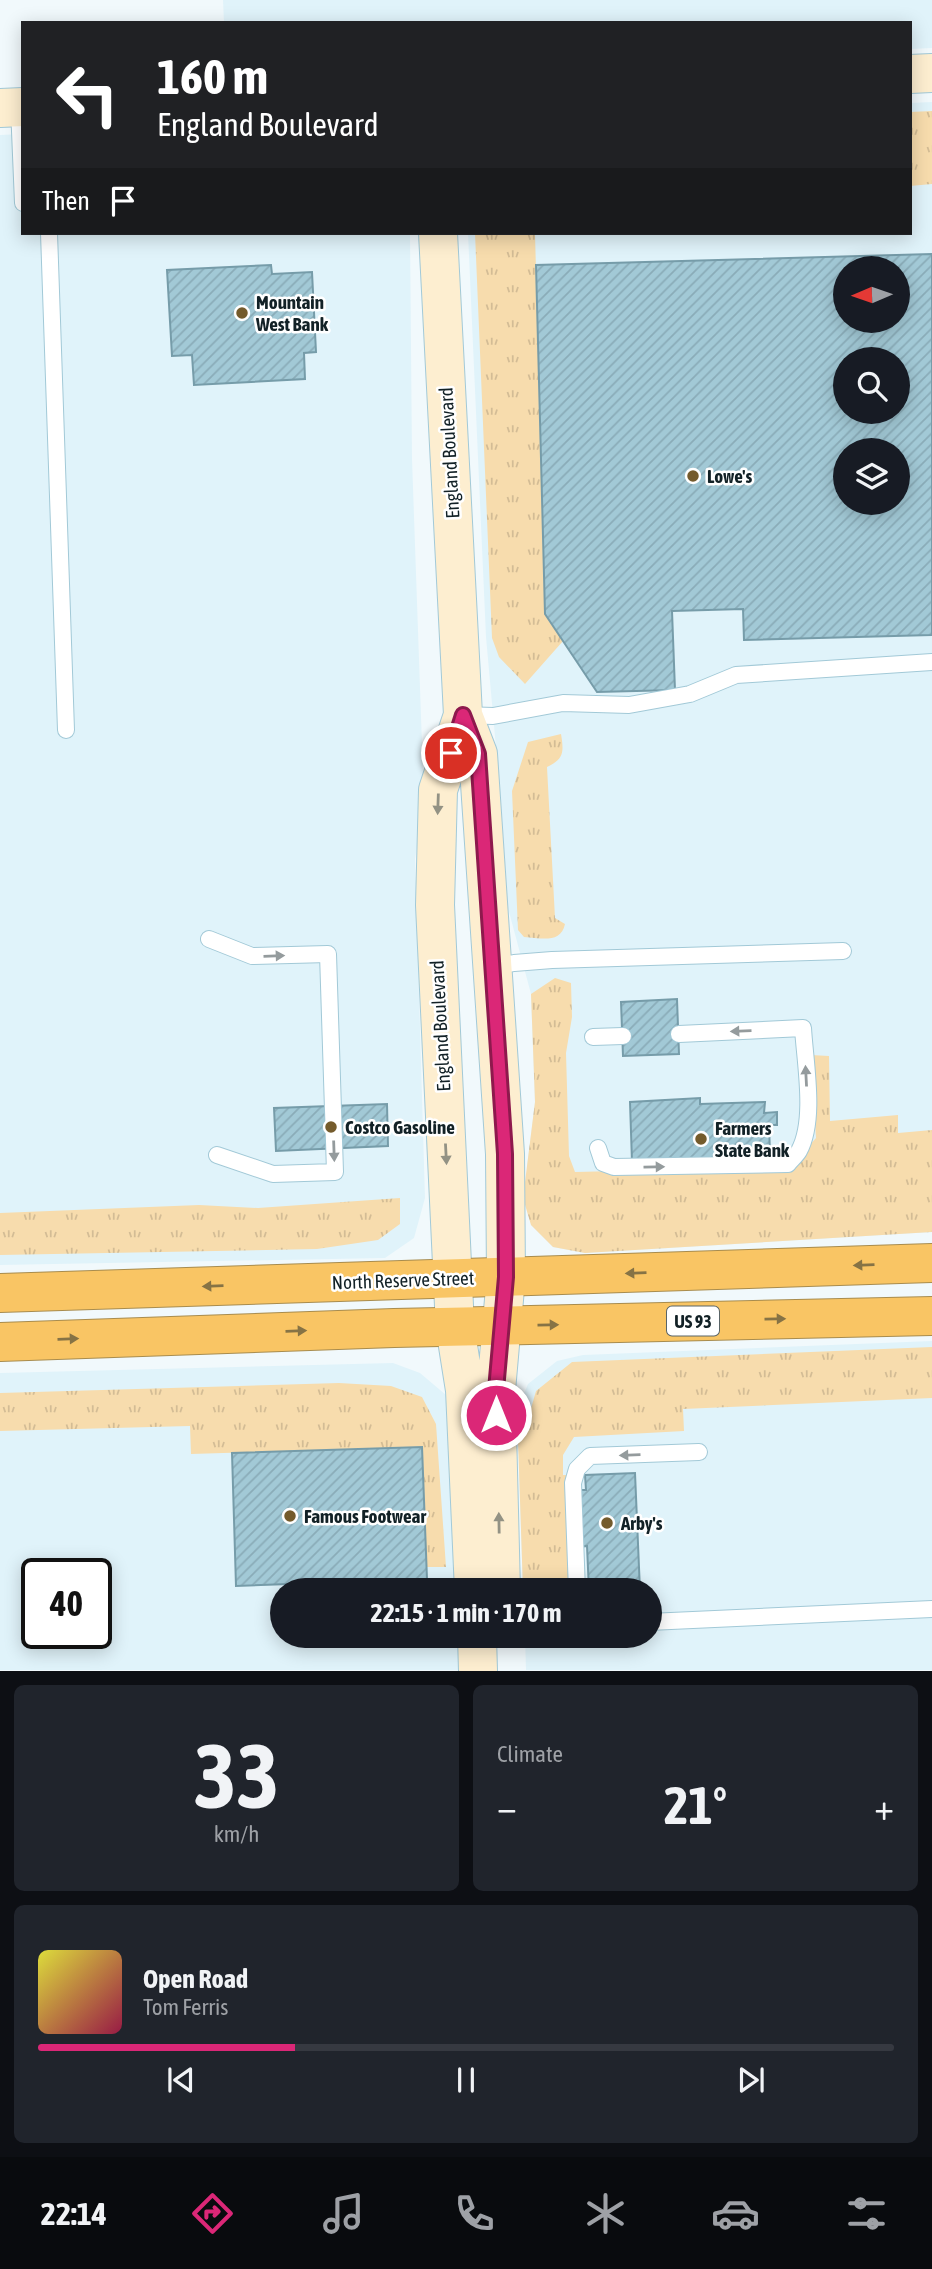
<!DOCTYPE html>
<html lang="en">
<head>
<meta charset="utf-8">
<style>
  body { margin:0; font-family:"Asap Condensed",sans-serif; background:#20242c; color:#f1f3f6; height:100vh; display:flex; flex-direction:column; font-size:26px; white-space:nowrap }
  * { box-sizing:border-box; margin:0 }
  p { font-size:23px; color:#9ea1a6 }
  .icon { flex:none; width:38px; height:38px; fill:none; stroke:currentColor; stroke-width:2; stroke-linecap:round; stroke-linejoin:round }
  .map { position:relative; height:1671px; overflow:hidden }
  .sheet { display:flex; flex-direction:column; gap:14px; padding:14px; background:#0d0f14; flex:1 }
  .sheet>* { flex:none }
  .guide { position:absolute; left:21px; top:21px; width:891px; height:214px; border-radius:0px; box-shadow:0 4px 18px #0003; background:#202124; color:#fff; overflow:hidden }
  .needle { width:46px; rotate:268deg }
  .buttons { position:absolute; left:833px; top:256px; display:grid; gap:14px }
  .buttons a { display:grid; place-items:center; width:77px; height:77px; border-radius:50%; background:#171b24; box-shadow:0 4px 18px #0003; font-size:35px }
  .speed { position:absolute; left:21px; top:1558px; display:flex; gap:14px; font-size:35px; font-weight:700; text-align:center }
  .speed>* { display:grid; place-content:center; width:91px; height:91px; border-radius:50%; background:#171b24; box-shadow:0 4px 18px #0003; line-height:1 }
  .speed .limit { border:4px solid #111; border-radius:10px; background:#fff; color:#111 }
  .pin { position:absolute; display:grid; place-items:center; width:60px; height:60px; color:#fff; margin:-30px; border:4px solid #fff; border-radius:50%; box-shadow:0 2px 7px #0007 }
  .me { position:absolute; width:77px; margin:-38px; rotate:0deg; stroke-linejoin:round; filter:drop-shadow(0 0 5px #0008) }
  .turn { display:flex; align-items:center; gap:24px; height:147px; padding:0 21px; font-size:32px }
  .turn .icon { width:91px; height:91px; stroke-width:2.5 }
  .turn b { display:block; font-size:49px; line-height:60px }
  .then { display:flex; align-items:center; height:66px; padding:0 21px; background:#0003; gap:14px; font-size:26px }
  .big { font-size:52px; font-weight:700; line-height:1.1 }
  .sheet .card { flex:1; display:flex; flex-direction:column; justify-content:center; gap:10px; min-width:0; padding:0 24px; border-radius:10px; background:#20242c }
  .sheet .dial { align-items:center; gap:0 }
  .dial b { font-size:91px; line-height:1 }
  .song { display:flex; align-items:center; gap:21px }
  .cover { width:84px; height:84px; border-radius:10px; background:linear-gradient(135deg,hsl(60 70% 55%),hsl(340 70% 35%)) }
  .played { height:7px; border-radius:4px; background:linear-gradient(90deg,#db2777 30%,#363941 30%) }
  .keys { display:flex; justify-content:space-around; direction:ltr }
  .heat { display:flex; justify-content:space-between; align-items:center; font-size:38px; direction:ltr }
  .sheet .tiles { flex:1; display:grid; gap:14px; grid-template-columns:1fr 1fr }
  .card:last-child { grid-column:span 2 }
  .trip { position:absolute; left:270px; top:1578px; width:392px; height:70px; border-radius:35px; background:#171b24; box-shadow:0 4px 18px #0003; font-weight:700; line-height:70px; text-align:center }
  .menu { display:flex; height:112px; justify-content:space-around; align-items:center; background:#090b0e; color:#9ea1a6 }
  .menu .icon { width:49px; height:49px }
  .menu .on { color:#db2777 }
  .menu b { font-size:32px; color:#f1f3f6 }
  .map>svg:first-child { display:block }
  .built { fill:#e0f3fa; fill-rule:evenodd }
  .grass { fill:url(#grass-tufts) }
  .building { fill:url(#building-hatch); stroke:#769ca9; stroke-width:2; fill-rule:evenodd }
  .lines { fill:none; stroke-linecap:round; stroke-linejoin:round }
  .lane-casing { stroke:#a2c9d7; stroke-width:18 }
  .secondary-casing { stroke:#a2c9d7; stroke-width:40 }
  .highway-casing { stroke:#a88c4e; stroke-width:40 }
  .lane { stroke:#fff; stroke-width:16 }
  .secondary { stroke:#fdeed0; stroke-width:38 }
  .highway { stroke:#f9c564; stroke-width:38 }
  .oneway { fill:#939284 }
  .oneway2 { fill:#949b9d }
  .oneway3 { fill:#867345 }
  .route-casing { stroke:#8e194d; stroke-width:18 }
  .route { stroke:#db2777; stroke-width:12 }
  .poi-dot { fill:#745b2c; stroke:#fff; stroke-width:2.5 }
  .labels { text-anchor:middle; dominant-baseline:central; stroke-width:5; stroke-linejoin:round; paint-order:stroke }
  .shield { fill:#fff; stroke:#596467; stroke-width:2 }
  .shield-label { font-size:18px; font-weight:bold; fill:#122126 }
  .poi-label { font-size:19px; font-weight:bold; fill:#122126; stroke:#fff; text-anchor:start }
  .street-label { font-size:19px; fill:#122126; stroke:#fff }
</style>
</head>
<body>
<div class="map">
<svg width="932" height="1671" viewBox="0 0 932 1671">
  <defs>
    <pattern id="grass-tufts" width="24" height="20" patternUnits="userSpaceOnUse" patternTransform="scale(1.75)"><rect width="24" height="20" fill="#f7dcad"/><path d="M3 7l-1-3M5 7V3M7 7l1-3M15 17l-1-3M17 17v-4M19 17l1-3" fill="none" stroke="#d3bc95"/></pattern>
    <pattern id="building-hatch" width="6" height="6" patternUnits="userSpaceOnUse" patternTransform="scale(1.75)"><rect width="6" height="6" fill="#a2c9d6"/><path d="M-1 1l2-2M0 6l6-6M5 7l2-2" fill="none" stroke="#8aacb8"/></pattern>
  </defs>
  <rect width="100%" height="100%" fill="#f1f9fc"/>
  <path class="built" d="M223,0h709v48l-22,1v-26h-686z
    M932,102v1130l-347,21 -32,-6 -22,-22 -4,-58 8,-65 -4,-108 -23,-86 -7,-105 -15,-166 -18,-404h442v-130zM845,268h53v52h-53zM845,359h53v52h-53zM845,450h53v52h-53z
    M23,134v99h387l2,226 12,343 -9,57 10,339 -11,40 -29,20 -385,7v-1130z
    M932,1341v329h-406l-1,-34h124v-45h-126l-6,-181 11,-26 29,-23 26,-6z
    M393,1363l27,10 26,22 14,36 5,160h-183v45h184l1,34h-467v-297zM37,1573h59v60h-59z"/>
  <path class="grass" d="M932,111v73l-22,2v-74z
    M475,233h60l10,381 18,27 -38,43 -26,-27 -7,-19z
    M561,734c3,18 3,25 -14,33l8,151 10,6c-4,20 -24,14 -41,13l-6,-7 -6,-139 16,-49z
    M555,978l16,5 1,34 -6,36 3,103 6,16 215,-5 26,-29 -5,-83 18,1 1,65 68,-6v18l34,-3v102l-347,21 -32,-6 -22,-22 -8,-27 12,-96 -4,-108z
    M400,1198v26l-22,16 -61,9 -317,6v-42l199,-8 59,3z
    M932,1347v51l-249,11 1,22 -110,6 -11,18v20h6l5,116h-51l-5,-151h4l14,-49 36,-29z
    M339,1383l52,3 31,11 14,27 10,143h-20l-4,-120 -231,7 -1,-28 -190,5v-38z"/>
  <path class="building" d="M932,254v381l-188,5 -1,-31 -71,2 3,79 -78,2 -52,-78 -9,-349zM845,268h53v52h-53zM845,359h53v52h-53zM845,450h53v52h-53z
    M271,265l1,9 40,-2 4,80 -12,1 1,26 -111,6 -2,-30 -20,1 -5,-86z
    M677,999l2,55 -56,2 -2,-54z
    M700,1098v6l65,-2 -1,11 13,-1v13h-8l1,28 -26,1v6l-112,2 -2,-60z
    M387,1104l1,42 -112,5 -2,-43z
    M422,1447l5,132 -191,7 -4,-133z
    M635,1473l5,118h-51l-2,-45 -8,1 -3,-57h10l-1,-15z"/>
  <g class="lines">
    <defs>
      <path id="lane" d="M19,107l4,96
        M49,233l17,497
        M463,715l30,1 70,-13 66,2 61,-11 46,-19 196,-13
        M209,939l43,17 76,-2 7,218 -62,2 -56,-19
        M493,967l21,-4 38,-3 291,-9
        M593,1037l30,-1
        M598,1148l5,15 11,4 174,-3c3,-4 8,-8 11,-13 17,-31 6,-88 4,-123l-124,6
        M577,1591l-4,-108 4,-14 13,-13 109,-4
        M649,1622l283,-13"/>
      <path id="secondary" d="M910,74l22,-1
        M0,108l23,-1
        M438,233l25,482 15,39 27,400 1,123 -10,113 5,201
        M463,715l-25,75 -3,115 20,422 10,63 9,201
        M477,1636l1,35"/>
      <path id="highway" d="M0,1293l932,-30
        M0,1342l394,-14 538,-12"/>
    </defs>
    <use href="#lane" class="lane-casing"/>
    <use href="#secondary" class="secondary-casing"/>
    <use href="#highway" class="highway-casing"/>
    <use href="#lane" class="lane"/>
    <use href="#secondary" class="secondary"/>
    <use href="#highway" class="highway"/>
  </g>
  <defs><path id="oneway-solid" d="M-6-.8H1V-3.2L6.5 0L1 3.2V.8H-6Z" transform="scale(1.75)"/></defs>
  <g class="oneway">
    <use href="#oneway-solid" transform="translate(438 804) rotate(92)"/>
    <use href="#oneway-solid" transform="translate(446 1154) rotate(87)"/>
    <use href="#oneway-solid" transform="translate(499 1523) rotate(-91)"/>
  </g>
  <g class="oneway2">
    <use href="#oneway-solid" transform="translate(274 956) rotate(-2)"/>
    <use href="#oneway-solid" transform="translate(741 1031) rotate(178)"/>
    <use href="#oneway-solid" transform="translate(806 1076) rotate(-93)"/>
    <use href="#oneway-solid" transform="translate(334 1151) rotate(88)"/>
    <use href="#oneway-solid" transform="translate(654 1167) rotate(-1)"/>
    <use href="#oneway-solid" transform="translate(630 1455) rotate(178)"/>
  </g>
  <g class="oneway3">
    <use href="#oneway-solid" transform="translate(864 1265) rotate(178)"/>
    <use href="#oneway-solid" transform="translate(636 1273) rotate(178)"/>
    <use href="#oneway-solid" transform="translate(213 1286) rotate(178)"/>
    <use href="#oneway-solid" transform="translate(775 1319) rotate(-1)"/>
    <use href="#oneway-solid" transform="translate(548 1325) rotate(-1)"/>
    <use href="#oneway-solid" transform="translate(296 1331) rotate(-2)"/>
    <use href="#oneway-solid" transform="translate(68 1339) rotate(-2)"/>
  </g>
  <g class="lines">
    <defs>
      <path id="route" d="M451,753l12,-38 15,39 27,400 1,123 -10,113v25"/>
    </defs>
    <use href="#route" class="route-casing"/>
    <use href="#route" class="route"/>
  </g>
  <g class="poi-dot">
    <circle cx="242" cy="313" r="7"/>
    <circle cx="693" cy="476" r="7"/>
    <circle cx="331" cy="1127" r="7"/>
    <circle cx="701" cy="1139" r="7"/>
    <circle cx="290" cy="1516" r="7"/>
    <circle cx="607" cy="1523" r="7"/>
  </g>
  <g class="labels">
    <rect class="shield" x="667" y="1306.5" width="52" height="29" rx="5"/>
    <g class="shield-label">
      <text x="693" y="1321">US 93</text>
    </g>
    <g class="poi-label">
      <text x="256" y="302">Mountain<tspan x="256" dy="22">West Bank</tspan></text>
      <text x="707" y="476">Lowe's</text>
      <text x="345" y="1127">Costco Gasoline</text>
      <text x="715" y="1128">Farmers<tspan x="715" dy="22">State Bank</tspan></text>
      <text x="304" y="1516">Famous Footwear</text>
      <text x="621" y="1523">Arby's</text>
    </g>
    <g class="street-label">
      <text transform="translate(449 453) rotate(-93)">England Boulevard</text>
      <text transform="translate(440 1026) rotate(-93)">England Boulevard</text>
      <text transform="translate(403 1280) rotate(-2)">North Reserve Street</text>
    </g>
  </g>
</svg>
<div class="buttons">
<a><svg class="needle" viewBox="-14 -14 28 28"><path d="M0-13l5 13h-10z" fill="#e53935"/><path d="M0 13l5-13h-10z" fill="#9ea1a6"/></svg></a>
<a><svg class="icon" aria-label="search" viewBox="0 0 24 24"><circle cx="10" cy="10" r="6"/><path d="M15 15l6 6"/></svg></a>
<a><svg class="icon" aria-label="layers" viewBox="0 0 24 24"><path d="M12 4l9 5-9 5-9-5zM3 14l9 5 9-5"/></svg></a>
</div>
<div class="speed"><div class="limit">40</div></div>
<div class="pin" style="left:451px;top:753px;background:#d93025"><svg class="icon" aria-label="arrive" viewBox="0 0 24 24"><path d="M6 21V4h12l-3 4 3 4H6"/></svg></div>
<svg class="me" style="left:496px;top:1415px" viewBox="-20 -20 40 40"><circle r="17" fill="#db2777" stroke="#fff" stroke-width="3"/><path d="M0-11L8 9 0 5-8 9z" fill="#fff"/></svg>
<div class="trip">22:15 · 1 min · 170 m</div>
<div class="guide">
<div class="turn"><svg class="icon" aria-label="left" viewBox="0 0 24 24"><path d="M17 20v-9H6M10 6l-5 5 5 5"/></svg><div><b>160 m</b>England Boulevard</div></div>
<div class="then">Then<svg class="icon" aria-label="arrive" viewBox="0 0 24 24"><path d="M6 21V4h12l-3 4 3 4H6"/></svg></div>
</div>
</div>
<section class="sheet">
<div class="tiles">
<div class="card dial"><b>33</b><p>km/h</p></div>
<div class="card"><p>Climate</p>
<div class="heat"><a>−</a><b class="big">21°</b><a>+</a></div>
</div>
<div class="card">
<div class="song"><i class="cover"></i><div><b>Open Road</b><p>Tom Ferris</p></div></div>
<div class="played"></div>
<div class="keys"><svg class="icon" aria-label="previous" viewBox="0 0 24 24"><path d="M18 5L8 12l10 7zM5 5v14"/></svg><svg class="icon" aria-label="pause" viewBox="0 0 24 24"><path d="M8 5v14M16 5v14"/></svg><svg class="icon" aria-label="next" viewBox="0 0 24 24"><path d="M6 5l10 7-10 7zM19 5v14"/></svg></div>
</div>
</div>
</section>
<nav class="menu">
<b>22:14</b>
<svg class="icon on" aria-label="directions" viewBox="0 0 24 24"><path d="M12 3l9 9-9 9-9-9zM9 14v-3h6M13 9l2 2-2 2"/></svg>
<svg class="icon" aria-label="music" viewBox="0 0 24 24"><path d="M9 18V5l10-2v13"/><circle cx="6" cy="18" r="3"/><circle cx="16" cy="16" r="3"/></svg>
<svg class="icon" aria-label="phone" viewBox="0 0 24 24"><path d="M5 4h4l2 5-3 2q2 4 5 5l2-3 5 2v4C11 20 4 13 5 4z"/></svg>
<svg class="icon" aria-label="climate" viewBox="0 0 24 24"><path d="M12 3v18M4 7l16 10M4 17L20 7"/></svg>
<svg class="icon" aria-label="car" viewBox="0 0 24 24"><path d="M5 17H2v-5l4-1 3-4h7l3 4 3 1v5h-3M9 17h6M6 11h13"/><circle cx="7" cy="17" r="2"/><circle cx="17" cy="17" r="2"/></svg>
<svg class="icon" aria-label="filters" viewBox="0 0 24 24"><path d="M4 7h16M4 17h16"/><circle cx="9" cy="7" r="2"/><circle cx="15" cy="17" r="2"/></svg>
</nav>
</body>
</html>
